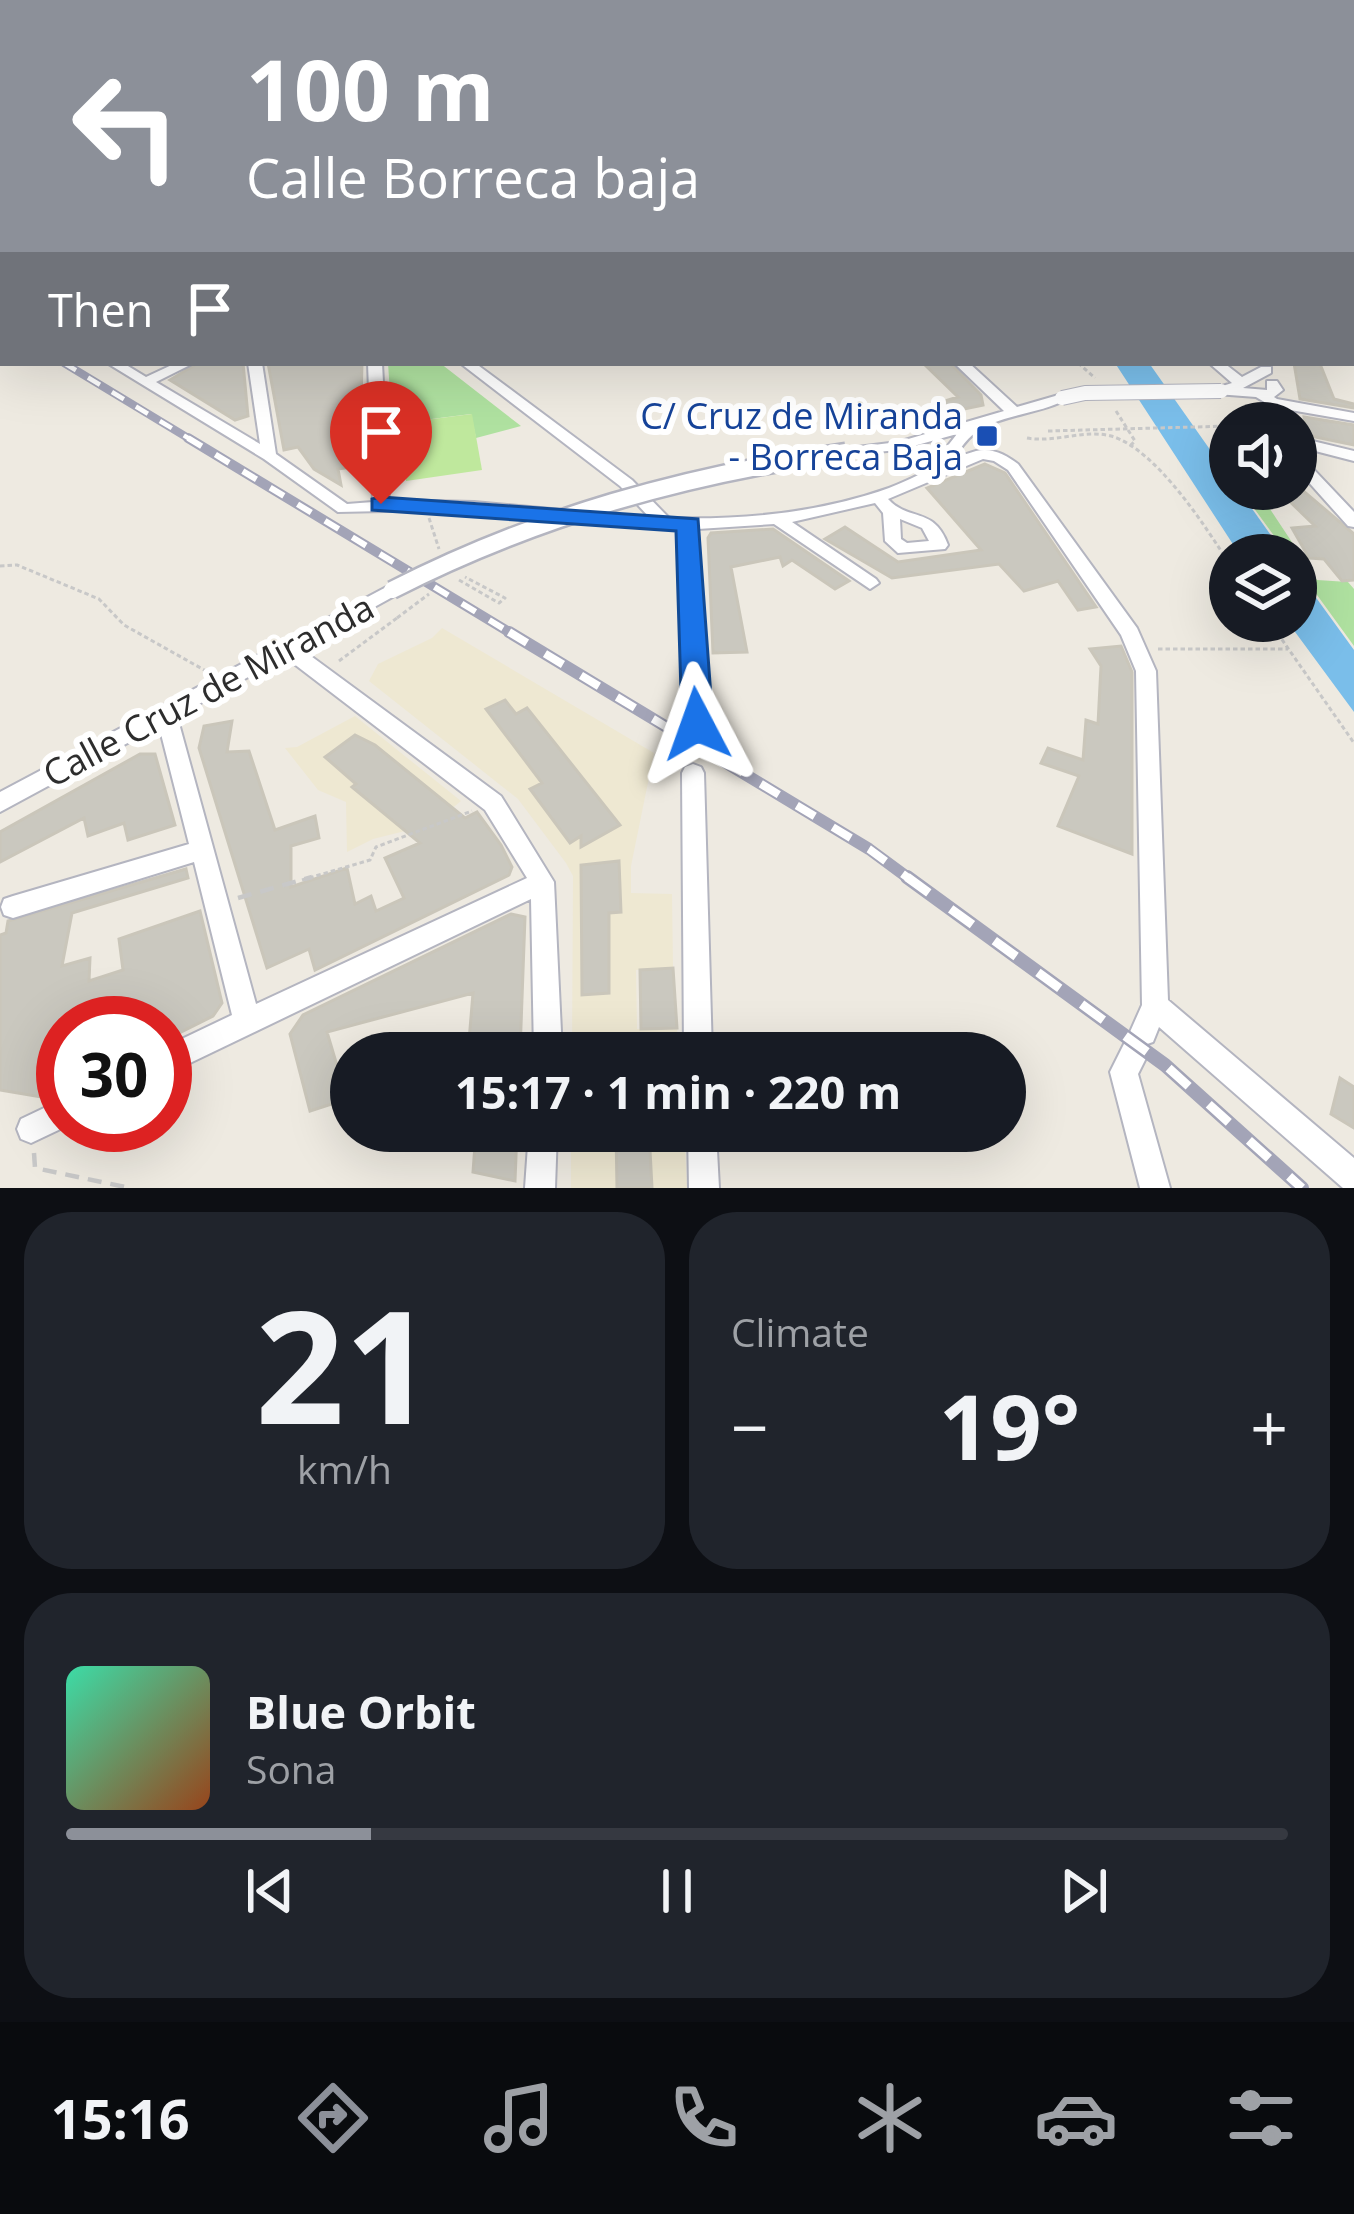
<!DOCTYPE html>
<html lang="en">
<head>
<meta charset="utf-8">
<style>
  body { margin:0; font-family:"Open Sans",sans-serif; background:#20242c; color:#f1f3f6; height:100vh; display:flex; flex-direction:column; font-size:45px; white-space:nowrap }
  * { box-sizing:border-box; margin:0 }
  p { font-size:39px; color:#9ea1a6 }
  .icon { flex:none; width:66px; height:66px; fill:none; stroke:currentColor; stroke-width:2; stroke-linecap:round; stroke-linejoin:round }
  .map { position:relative; height:1188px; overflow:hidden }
  .sheet { display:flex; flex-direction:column; gap:24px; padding:24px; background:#0d0f14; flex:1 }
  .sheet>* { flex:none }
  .top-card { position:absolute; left:0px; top:0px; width:1356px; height:366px; box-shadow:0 12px 48px #0002; background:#8c9099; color:#fff; overflow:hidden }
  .buttons { position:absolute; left:1209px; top:402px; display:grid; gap:24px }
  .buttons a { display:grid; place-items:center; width:108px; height:108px; border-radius:50%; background:#171b24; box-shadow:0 12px 48px #0002; font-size:60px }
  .speed { position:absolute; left:36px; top:996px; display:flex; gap:24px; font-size:60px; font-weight:700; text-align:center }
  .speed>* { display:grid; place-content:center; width:156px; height:156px; border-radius:50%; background:#171b24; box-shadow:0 12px 48px #0002; line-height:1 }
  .speed .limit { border:18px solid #d22; background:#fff; color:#111 }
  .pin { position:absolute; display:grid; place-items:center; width:102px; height:102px; color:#fff; margin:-123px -51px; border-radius:50% 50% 50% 0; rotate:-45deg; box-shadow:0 0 12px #0007 }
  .pin .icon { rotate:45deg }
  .me { position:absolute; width:132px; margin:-66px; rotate:356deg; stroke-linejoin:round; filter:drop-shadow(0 0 9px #0008) }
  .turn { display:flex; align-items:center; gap:42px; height:252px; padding:0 48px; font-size:54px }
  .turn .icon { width:156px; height:156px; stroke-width:2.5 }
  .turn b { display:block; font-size:84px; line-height:102px }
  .then { display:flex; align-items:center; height:114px; padding:0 48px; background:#0003; gap:24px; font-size:45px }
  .big { font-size:90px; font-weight:700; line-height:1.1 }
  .sheet .widget { flex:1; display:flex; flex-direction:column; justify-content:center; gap:18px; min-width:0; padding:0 42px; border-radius:48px; background:#20242c }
  .sheet .dial { align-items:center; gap:0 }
  .dial b { font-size:156px; line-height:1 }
  .song { display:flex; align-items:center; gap:36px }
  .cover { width:144px; height:144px; border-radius:18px; background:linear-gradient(135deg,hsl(160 70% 55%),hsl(20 70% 35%)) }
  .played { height:12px; border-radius:6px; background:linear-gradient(90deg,#8c9099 25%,#363941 25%) }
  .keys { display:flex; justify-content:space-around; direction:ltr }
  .heat { display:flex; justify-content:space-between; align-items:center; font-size:66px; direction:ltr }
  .sheet .tiles { flex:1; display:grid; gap:24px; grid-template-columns:1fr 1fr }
  .widget:last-child { grid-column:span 2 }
  .trip { position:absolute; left:330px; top:1032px; width:696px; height:120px; border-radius:60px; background:#171b24; box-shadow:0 12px 48px #0002; font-weight:700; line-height:120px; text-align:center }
  .tabs { display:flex; height:192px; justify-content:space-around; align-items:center; background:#090b0e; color:#9ea1a6 }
  .tabs .icon { width:84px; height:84px }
  .tabs .active { color:#8c9099 }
  .tabs b { font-size:54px; color:#f1f3f6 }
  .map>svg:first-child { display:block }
  .education { fill:#eee8d2 }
  .green { fill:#afe1a0 }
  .pitch { fill:#bfe89d }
  .water { fill:#7abeea }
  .building { fill:#cac8bf; stroke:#cac6ba; stroke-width:3 }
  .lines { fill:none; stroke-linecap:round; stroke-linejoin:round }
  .minor-casing { stroke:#b4b5c0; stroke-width:4 }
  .path-far1 { stroke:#c8c8c8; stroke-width:3; stroke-dasharray:4.5 3; stroke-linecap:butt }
  .path { stroke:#c8c8c8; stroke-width:4.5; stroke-dasharray:14 9; stroke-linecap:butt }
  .minor { fill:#fff; fill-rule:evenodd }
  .rail-far3-casing { stroke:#a3a4b7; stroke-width:8 }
  .rail-far2-casing { stroke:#a3a4b7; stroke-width:10 }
  .rail-far1-casing { stroke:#a3a4b7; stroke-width:12 }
  .rail-casing { stroke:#a3a4b7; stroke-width:14 }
  .rail-far3 { stroke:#fff; stroke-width:4.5; stroke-dasharray:14; stroke-linecap:butt }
  .rail-far2 { stroke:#fff; stroke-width:6; stroke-dasharray:16; stroke-linecap:butt }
  .rail-far1 { stroke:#fff; stroke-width:8; stroke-dasharray:21; stroke-linecap:butt }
  .rail { stroke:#fff; stroke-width:9; stroke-dasharray:27; stroke-linecap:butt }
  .minor-bridge-far1-casing { stroke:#b4b5c0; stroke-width:16; stroke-linecap:butt }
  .minor-bridge-casing { stroke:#b4b5c0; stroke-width:21; stroke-linecap:butt }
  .path-bridge { stroke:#c8c8c8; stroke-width:3; stroke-dasharray:4.5 3; stroke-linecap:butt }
  .minor-bridge-far1 { stroke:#fff; stroke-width:14 }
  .minor-bridge { stroke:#fff; stroke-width:16 }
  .route { fill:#1a73e8; stroke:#114b97; stroke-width:3 }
  .transit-dot { fill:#1a4fb4; stroke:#fff; stroke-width:4.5 }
  .labels { text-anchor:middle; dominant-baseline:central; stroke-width:12; stroke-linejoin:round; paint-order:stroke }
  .transit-label { font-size:36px; fill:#164399; stroke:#fff; text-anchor:end }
  .street-label { font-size:36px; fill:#2d2d2d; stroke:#fff }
</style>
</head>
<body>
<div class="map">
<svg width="1354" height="1188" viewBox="0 0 1354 1188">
  <rect width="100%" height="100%" fill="#eeeae1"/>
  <path class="education" d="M442,628l212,125 -23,113v27l41,1 1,74 -37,2 1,59 40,-1 2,25h-107l1,-177 -7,-13 -48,-64 -149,-118 9,-17 54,-26z
    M355,716l106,85 -28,23 -60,15 -26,13 -1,-50 -28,-12 -33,-42 12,-1z
    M571,1131h113l3,57h-116z"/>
  <path class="green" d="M388,363h52l81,63 -45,12 -5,-24 -79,10z
    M1240,489l18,2 59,89 31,2 6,7v57l-58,-80v-11h-8z"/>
  <path class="pitch" d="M472,414l10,56 -76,11 -5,-58z"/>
  <path class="water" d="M1115,363h34l81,115v11h8l47,66h-45z
    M1296,570l58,80v62l-67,-91h9z"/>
  <path class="building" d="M198,363h45l5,53 -13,4 -65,-40z
    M268,363h94l-2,79 6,-1v24l-28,4 3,16 -27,-16 -16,-22 -14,3z
    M923,363h27l31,32 2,10 -48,10 -3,-10 26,-8z
    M1294,363l26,1 14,35 20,5v4l-54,-9z
    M1304,417l50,8v20l-58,-12 -2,-11 11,3z
    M985,464l20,9 91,134 -18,3 -20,-29 -34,10 -25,-27 -107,14 -67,-39 20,-12 53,35 83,-12 -54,-62z
    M1277,489h24l53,45v46l-12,1 -18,-22 -15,-1 -17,-30 23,-2z
    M773,529l76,52 -14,8 -43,-29 -9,6 -3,-9 -49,10 16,85 -34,1 -5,-115 3,-5z
    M1121,646l11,26v182l-74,-28 21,-50 -38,-13 7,-15 35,12 3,-40 12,4 3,-58 -11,-17z
    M505,700l11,14 11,-6 93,117 -39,22v-11l-11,7 -40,-54 12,-6 -56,-74z
    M232,721l-5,31 22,-1 26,79 40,-14 4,22 -28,8v41l56,-19 8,36 16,-8 5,15 28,-13 -19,-40 35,-15 -68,-56 4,-3 -31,-27 30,-22 20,10 90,73 12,-6 24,33 11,22 -3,8 -194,95 -6,-21 -42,19 -68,-220 5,-22z
    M140,754h15l20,71 -47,15 -4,-17 -36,13 -4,-18 -84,44v-30z
    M619,861l2,51 -12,1v80l-27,2 -1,-130z
    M186,869l2,9 -116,35 -10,53 28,-8 -1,23 34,-11 -4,-31 81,-28 22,92 -9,13 -48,24v-17h-102v67l-16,8 -47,-8v-155l6,-2 2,-12z
    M511,914l14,3 -5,136h-52l5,-60 -146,39 20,67 -37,12 -20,-77 13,-19z
    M673,968l4,60 -36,1 -1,-59z
    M1340,1078l14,9v41l-23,-14z
    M476,1131h41l-2,50 -42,-9z
    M616,1131h33l3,57h-35z"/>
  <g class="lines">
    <defs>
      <path id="minor" d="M0,258h3v9h-3z
        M0,294l3,1v9l-3,-1z
        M107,363h16l23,14 30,-14h18l-38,19 104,62 -12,-81h14l14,91 71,50 26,-2 -5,-139h14l7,137 85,2 176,16 -30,-32 -160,-123h15l157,117 37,38c74,2 150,-5 220,-30 29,-11 57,-29 87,-37 16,-4 30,4 42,13l119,164 19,43 12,329 186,158v30h-11l-184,-161 -6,15 -9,3 4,9 -10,20 32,114h-30l-30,-116 14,-28 9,-3 -3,-9 12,-27 -6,-334 -15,-36 -113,-165 -14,-9 -11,-2 -95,40c21,23 46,7 60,46l-3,4 -47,4 -13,-12 -2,-28 -8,-10 -83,19 84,57 3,4 -9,6 -96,-65 -76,5 9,194 -3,6 -7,2 -7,-2 -3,-6 -6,-194 -250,-19 -93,2 -74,-53zM900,519l22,9 7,13 -22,2 -6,-4z
        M954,363h15l48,44 45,-13 7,4c-38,22 -90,13 -112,57l-23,4 -8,-5 3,-3 17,-3 11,-14 -58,16 -58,5v-6l57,-7 106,-31z
        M1209,363h15l18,14 19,-10h10v6l-28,15 24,2v-9h10l6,9 -9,7 3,2 77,14v8l-81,-14 -17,-10 -40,-3v-6l16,-5z
        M1296,437l58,14v10l-58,-15z
        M1296,454l5,2 53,56v15l-6,-1 -52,-58z
        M392,584l6,2 3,4 -3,4 -98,54 201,148 53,86 8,171h-28l-3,-154 -366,176v-28l67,-32 -38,-153 -181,56 -9,-3 -3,-8 3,-8 9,-3 176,-52 -30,-118 -159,86v-20zM285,657l200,153 42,68 -271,126 -79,-288z
        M693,764l8,3 3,6 8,280h-28l-2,-280 3,-6z
        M63,1099v26h6l-38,18 -10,-4 -4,-10 4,-10z
        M529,1131h28l-2,57h-30z
        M688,1131h28l3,57h-30z"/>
    </defs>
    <use href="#minor" class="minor-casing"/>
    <path class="path-far1" d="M1078,363l17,15
      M1116,411l19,30 -6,6
      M1027,438c28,5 57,-9 84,-2 45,13 95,91 119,129
      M429,518l10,31
      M0,566l17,-1 82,34 25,26 82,46
      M459,580l40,23 6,-5 -40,-21
      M1269,621l85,122
      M1158,649h130
      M339,661l58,-43
      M302,880l68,-20 6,-13 96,-36"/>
    <path class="path" d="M238,898l74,-21
      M34,1153l1,15 95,20"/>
    <use href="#minor" class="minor"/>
    <defs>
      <path id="rail-far3" d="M64,363l129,78"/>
      <path id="rail-far2" d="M188,438l326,197"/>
      <path id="rail-far1" d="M509,632l360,217 42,31"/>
      <path id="rail" d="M907,877l258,188 137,123"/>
    </defs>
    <use href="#rail-far3" class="rail-far3-casing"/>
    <use href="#rail-far2" class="rail-far2-casing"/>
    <use href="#rail-far1" class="rail-far1-casing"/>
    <use href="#rail" class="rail-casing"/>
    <use href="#rail-far3" class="rail-far3"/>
    <use href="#rail-far2" class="rail-far2"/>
    <use href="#rail-far1" class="rail-far1"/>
    <use href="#rail" class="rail"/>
    <defs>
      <path id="minor-bridge-far1" d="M1062,398l23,-5 136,-2"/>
      <path id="minor-bridge" d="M392,590c145,-74 293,-115 454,-138"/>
    </defs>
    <use href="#minor-bridge-far1" class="minor-bridge-far1-casing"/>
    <use href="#minor-bridge" class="minor-bridge-casing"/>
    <path class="path-bridge" d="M1048,431l182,-5
      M397,618l32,-24"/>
    <use href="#minor-bridge-far1" class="minor-bridge-far1"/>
    <use href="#minor-bridge" class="minor-bridge"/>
  </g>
  <linearGradient id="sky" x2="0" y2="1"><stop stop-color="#7cb8e9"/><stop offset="0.5" stop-color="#f7f6f2"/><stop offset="1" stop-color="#f7f6f2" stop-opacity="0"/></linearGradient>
  <rect width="1354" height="331" fill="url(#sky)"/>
  <path class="route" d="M381,497l317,22 15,205 -5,8h-22l-4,-8 -6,-193 -304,-21v-11z"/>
  <rect class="transit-dot" x="975" y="424" width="24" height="24" rx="6"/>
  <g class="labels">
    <g class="transit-label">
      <text x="963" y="415">C/ Cruz de Miranda<tspan x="963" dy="41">- Borreca Baja</tspan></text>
    </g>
    <g class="street-label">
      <text transform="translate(208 690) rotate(-28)">Calle Cruz de Miranda</text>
    </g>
  </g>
</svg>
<div class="buttons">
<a><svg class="icon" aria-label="sound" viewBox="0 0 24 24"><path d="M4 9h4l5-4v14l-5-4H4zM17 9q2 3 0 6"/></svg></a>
<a><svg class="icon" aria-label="layers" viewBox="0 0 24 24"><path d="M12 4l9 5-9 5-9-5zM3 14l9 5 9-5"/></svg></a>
</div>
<div class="speed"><div class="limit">30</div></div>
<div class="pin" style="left:381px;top:504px;background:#d93025"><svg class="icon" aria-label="arrive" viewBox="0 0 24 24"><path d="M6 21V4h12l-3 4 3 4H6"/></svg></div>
<svg class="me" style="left:697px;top:724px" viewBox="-20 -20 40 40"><path d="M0-17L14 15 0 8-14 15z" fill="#1a73e8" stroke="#fff" stroke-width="4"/></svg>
<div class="trip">15:17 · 1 min · 220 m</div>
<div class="top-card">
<div class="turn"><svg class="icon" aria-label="left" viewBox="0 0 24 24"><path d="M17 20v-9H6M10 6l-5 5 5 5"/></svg><div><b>100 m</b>Calle Borreca baja</div></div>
<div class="then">Then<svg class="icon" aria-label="arrive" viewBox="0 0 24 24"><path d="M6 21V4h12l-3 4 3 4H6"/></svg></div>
</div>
</div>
<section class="sheet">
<div class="tiles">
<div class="widget dial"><b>21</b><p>km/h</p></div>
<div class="widget"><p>Climate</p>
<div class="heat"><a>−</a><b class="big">19°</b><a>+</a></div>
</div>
<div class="widget">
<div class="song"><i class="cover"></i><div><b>Blue Orbit</b><p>Sona</p></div></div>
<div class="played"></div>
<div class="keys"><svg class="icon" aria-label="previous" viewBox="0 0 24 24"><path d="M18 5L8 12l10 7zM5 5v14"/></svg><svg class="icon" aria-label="pause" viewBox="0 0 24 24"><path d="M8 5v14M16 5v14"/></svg><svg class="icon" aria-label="next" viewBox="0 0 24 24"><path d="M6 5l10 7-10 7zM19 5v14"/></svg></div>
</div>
</div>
</section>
<nav class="tabs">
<b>15:16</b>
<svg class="icon active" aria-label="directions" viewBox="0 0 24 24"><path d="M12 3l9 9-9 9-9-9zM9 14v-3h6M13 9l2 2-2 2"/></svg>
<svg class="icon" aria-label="music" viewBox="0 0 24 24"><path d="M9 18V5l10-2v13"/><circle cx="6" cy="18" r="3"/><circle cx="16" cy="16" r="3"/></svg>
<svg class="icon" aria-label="phone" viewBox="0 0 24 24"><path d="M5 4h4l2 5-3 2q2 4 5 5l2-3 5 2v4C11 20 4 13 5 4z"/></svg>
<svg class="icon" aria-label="climate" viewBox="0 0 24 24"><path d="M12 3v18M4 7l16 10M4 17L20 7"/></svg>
<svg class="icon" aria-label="car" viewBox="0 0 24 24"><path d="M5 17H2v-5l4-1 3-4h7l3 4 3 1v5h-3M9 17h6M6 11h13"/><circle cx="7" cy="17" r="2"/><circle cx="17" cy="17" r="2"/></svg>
<svg class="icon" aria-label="filters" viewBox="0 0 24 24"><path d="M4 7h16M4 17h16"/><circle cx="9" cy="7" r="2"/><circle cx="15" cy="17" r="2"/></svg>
</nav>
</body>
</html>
